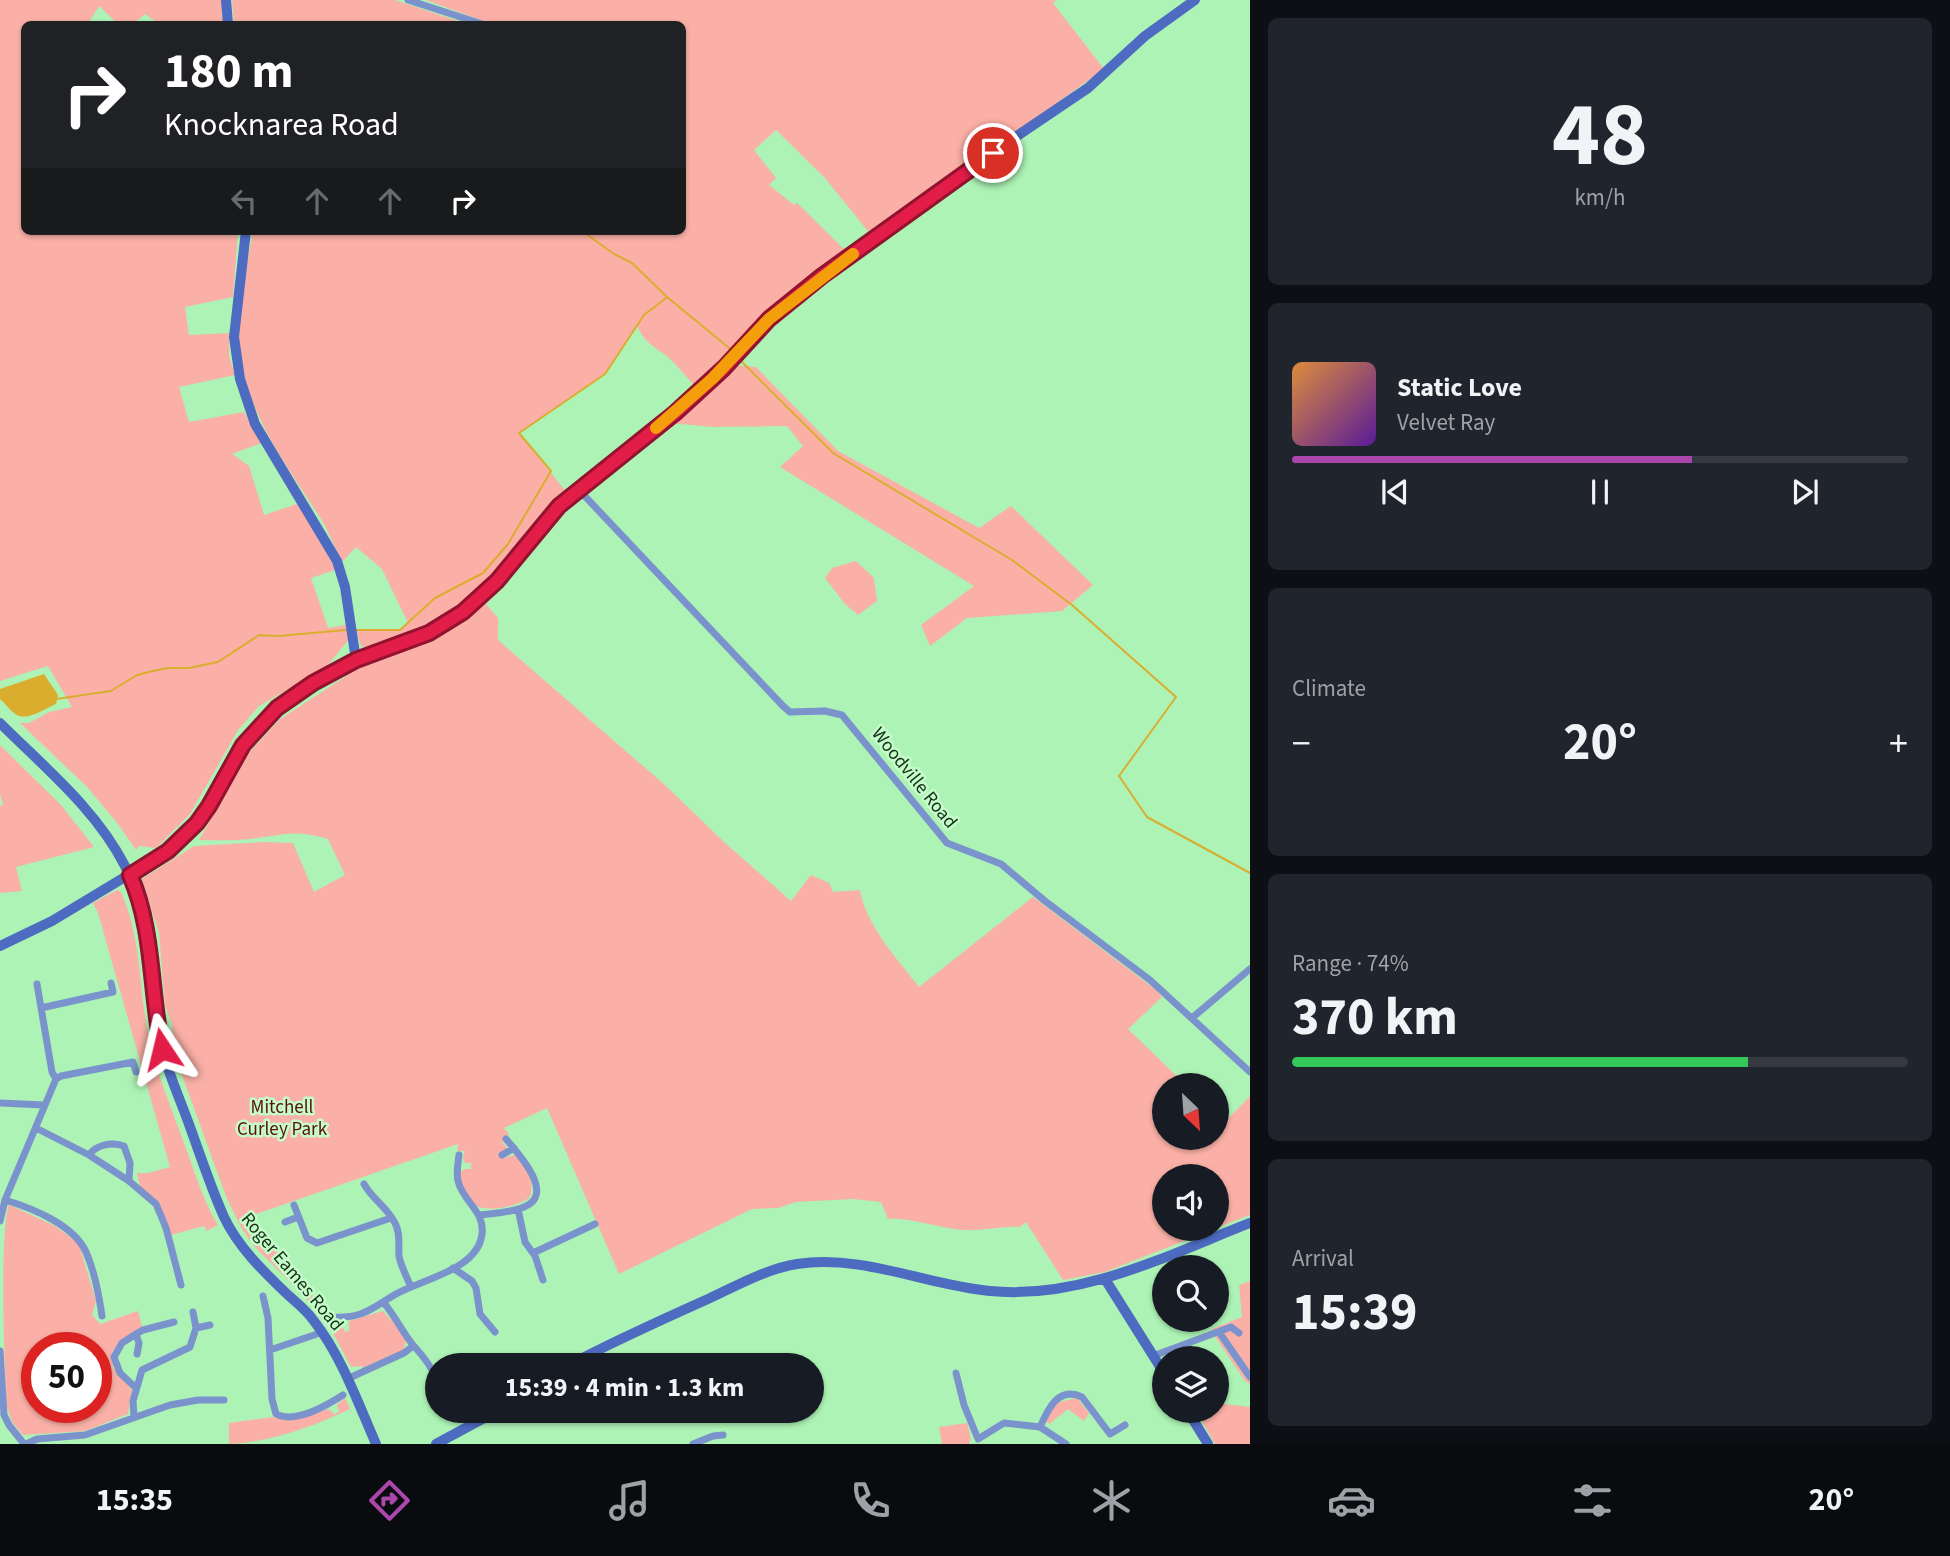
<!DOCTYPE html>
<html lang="en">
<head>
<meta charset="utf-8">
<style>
  body { margin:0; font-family:"Source Sans 3",sans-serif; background:#20242c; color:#f1f3f6; height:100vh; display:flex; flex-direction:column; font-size:26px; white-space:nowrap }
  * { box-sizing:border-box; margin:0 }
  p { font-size:23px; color:#9ea1a6 }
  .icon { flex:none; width:38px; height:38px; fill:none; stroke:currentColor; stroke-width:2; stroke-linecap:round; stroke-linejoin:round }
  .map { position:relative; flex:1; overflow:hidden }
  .drawer { display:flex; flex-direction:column; gap:18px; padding:18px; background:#0d0f14; width:700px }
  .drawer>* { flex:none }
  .hud { position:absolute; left:21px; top:21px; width:665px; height:214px; border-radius:10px; box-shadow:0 2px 5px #0004; background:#202124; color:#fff; overflow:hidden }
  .needle { width:46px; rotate:155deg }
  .controls { position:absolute; left:1152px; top:1073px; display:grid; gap:14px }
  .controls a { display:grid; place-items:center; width:77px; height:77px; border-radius:50%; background:#171b24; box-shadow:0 2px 5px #0004; font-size:35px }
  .speed { position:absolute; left:21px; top:1332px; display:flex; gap:14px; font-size:35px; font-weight:700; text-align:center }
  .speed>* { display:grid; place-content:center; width:91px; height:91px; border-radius:50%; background:#171b24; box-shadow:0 2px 5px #0004; line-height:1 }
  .speed .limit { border:10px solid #d22; background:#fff; color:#111 }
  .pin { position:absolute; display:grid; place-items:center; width:60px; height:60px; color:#fff; margin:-30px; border:4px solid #fff; border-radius:50%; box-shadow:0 2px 7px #0007 }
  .me { position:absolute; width:77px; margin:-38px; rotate:350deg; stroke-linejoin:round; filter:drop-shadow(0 0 5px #0008) }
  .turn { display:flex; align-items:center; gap:24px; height:147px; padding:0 28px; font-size:32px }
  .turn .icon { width:91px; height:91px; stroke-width:2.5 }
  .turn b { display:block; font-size:49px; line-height:60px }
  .lanes { display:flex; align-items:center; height:66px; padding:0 28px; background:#0003; justify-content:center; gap:35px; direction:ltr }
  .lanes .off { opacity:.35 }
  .big { font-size:52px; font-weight:700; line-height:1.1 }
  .drawer .card { flex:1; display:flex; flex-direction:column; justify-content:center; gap:10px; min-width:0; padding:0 24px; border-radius:10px; background:#20242c }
  .drawer .dial { align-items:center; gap:0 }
  .dial b { font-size:91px; line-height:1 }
  .song { display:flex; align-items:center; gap:21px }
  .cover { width:84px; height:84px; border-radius:10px; background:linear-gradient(135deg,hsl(30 70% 55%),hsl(270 70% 35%)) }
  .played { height:7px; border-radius:4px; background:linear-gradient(90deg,#ab46ac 65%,#363941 65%) }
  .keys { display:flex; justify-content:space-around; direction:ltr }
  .heat { display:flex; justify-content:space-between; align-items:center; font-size:38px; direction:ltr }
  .charge { height:10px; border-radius:5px; background:linear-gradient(90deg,#34c759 74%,#363941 0) }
  .trip { position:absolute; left:425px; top:1353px; width:399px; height:70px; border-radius:35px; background:#171b24; box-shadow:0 2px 5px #0004; font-weight:700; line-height:70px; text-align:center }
  .tab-bar { display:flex; height:112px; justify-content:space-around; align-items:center; background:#090b0e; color:#9ea1a6 }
  .tab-bar .icon { width:49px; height:49px }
  .tab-bar .active { color:#ab46ac }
  .tab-bar b { font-size:32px; color:#f1f3f6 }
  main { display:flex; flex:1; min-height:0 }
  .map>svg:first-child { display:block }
  .green { fill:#fab0a6; fill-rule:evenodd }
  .water { fill:#dbad2e }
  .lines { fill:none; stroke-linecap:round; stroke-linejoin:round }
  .stream { stroke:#dbad2e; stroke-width:2 }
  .street { stroke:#7b93cd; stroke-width:7 }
  .secondary { stroke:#4d6bc1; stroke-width:10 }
  .route-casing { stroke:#92132f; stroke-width:18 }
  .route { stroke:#e11d48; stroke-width:12 }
  .slow { stroke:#f59e0b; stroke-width:12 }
  .labels { text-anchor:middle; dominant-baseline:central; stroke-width:5; stroke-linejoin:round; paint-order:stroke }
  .street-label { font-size:19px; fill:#143019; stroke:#c5fdca }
  .park-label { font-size:19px; fill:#58100e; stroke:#c5fdca }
</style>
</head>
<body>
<main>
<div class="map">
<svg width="1250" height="1444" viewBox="0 0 1250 1444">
  <rect width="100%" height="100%" fill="#adf3b5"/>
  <path class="green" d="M0,0h222l1,24h-64l-14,-10 -12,10h-15l-19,-18 -11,18h-64v207h214l-5,66 -48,10 4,28 40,-2v23l6,19 -56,12 10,35 55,-10 17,31 -29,11 17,12 15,49 33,-11 28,41 10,25 -24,8 17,50 18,-3 3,14 -28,35 -24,10 -38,22 -21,24 -48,84 -34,34 -17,-2 -3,4 -18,-26 -31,-37 -67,-64h9l20,-11 23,-5 -24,-41 -48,15z
    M232,0h163l72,24h-233z
    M426,0h630l-3,3 51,66 -232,167 -48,-59 -48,-47 -22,20 22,28 -7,7 25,20 3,-2 51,50 -116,101 -2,-1 -35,33c-9,-9 -18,-21 -27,-29 -15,-12 -24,-14 -31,-32l-32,49 -86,59 48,60c-44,39 -71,96 -123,128 -20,13 -47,20 -70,29l-13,-4 -5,-16h44l8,-7 -26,-54 -26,-22 -14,15c-7,-14 -13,-30 -21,-43 -36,-57 -80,-111 -82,-182 -1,-35 8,-72 14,-106h429v-207h-191z
    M732,365l24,2 82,84 141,77 32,-22 82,79 -31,26 -95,7 -37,28 -9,-21 53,-39 -194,-119 23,-21 -16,-20 -72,1 -47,-4z
    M856,561l18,17 3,23 -19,14 -13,-11 -20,-26 7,-10z
    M484,602l14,16v22l168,146 58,56 67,59 20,-26 18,8 4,9 27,-2c6,36 37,68 59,97l114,-90 123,93 6,7 -34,32 58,56h-22v53h52v-25l10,8 24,-25v119l-34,13v-52h-52v52l51,1 -110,43 -42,8 -37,-58 -6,5c-18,-1 -37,4 -55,3 -23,-1 -57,-13 -77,-11l-7,-17 -28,-3 -57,3 -18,6 -26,1 -133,65 -72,-166 -43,20 5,6 -7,7 5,7 -4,10 12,-3c10,11 22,29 14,43 -11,8 -44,16 -55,6 -9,-8 -12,-20 -16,-31l7,-4h6v-6h-6l-2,-4 2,-8h-8l1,-7 -216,75 7,14 10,-3c3,7 7,8 12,13 12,15 13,34 35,37l11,28 15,14 9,1 4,9 4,-1v-10l34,-10 18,20 5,11 -3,8 -40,18 -2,-2 -10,1 -18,-34 -31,-39 -48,-48 -12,-17 -15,-30 -52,-143 -3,-32 -7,-19 -6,-72 -17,-54 52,-33 71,-4 28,1 21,49 31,-17 -17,-36c-34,-10 -44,-4 -78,0 -17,2 -34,1 -51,1l49,-86 31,-34 81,-53 80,-33z
    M0,745l61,60 33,42 -78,20 6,24 -22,2v-87l3,-1 -3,-11z
    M117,890l4,2c20,45 18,94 27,142 8,39 24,75 37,112 10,26 18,55 33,79l-11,6 -3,-5 -33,9 -13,-33 -18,-16 -3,-13h11l22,-6 -72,-254 -5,-10z
    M8,1206h4l43,20 24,18 17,57 -4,14 8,9 38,-13 4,16 -19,12 -11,13 1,16 19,22 -4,24 -43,17 -62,4 -11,-13 -5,-15c-3,-46 -7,-163 1,-201zM37,1348h59v59h-59z
    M1250,1281v103l-5,-3 -29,-43 -4,-9 30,-12 -3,-32z
    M345,1398l5,11c-38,18 -79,33 -121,35v-21l44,-6c18,7 38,-3 56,-8l5,5 5,-2 -2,-7z
    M1077,1398l12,15 -5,8 -16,-12 -19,15 -4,-3 10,-18z
    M1216,1403l34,4v37h-35l-19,-33 20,-1z
    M967,1423l4,16 -2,5h-27l-3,-17z"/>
  <path class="water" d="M44,674l14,21 -2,9c-10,4 -28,17 -39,11 -6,-3 -12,-12 -17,-16v-10z"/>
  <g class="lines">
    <path class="stream" d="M582,231l32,23 18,9 35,34 67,55
      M739,359l94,94 179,107 60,45 104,92 -57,79 28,41 103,56
      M356,630h44l35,-32 48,-25 25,-29 43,-73 -32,-38 86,-59 39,-59 22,-17
      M56,699l55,-8 26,-16 16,-4 15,-3h21l29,-6 41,-27 19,1 68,-6"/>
    <path class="street" d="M408,0l74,24
      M579,490l204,216 7,6 35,-1 17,4 105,128 54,21 44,37 105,79 100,92
      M37,984l15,88 4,7
      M41,1008l72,-16 -2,-9
      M1192,1018l58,-49
      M0,1103l44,2
      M36,1128l53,27 40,26 27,23 10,24 15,57
      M89,1155c8,-11 23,-13 35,-9l6,17 -1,18
      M502,1155l12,-7
      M364,1184c9,16 22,22 31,39 6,11 3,22 4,33 2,11 8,21 12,31
      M5,1200c27,8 69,25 81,52 9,20 13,43 16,64
      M294,1205l13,33 10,5 74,-25
      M518,1209l7,33 10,14 8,24
      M480,1215c14,-2 30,-2 44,-8 32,-12 -5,-53 -18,-68
      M0,1221l5,-21 51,-121 5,-3 72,-14 3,10
      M285,1222l13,-5
      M533,1253l62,-29
      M453,1268l19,13 4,7 4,26 15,18
      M263,1296l5,22 4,81 4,15c19,10 50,-8 67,-19
      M384,1303c11,13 19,30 29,42 8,9 14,15 20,27
      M332,1317c31,2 40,-9 64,-23 26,-15 82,-24 86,-60 3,-23 -19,-32 -24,-53 -2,-8 0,-18 1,-26
      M196,1328l14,-3
      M1219,1332l31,45
      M136,1334l7,-4 31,-8
      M270,1350l53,-18
      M0,1351l4,64 5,10 15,19
      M1153,1356l78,-29 8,6
      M956,1373l8,32 14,34 26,-16 36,4 26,17
      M347,1379l57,-26 9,-7
      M136,1388l-16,-15 -6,-16 8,-14 14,-9 3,9 -2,11
      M134,1416l-1,-15 9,-31 48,-23 6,-19 -3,-16
      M1040,1427c8,-18 18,-41 42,-30l28,37 15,-9
      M26,1444l11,-5 48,-4 85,-30 28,-5h26
      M693,1444l20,-8 10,-1"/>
    <path class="secondary" d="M226,0l2,24
      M246,231l-12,106 6,42 15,45 82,137 8,26 11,73
      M0,723c44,44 96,86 125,143 27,51 24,110 34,166 5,33 20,64 31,95 11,30 21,61 34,90 14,30 40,55 64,78 9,8 19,16 26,26 28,36 44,82 62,123
      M0,946l52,-25 116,-70 19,-17 16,-19 40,-70 34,-38 36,-24 43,-23 73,-27 34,-21 34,-31 62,-75 116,-93 49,-45 45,-49 53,-43 155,-113 111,-75 57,-52 50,-36
      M1105,1279l59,94
      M569,1365c45,-24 92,-45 139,-66 28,-13 58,-30 89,-35 66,-10 129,21 193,27 91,9 178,-36 260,-68
      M1187,1410l21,34
      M436,1444l63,-34"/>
  </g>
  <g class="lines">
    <defs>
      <path id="route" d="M162,1049c-12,-58 -8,-120 -32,-174l38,-24 29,-28 12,-17 34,-61 34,-37 36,-25 43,-23 73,-27 34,-21 34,-31 62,-75 116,-93 49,-45 45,-49 53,-43 171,-123"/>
    </defs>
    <use href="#route" class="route-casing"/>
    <use href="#route" class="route"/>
    <path class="slow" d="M656,428l56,-49 57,-60 84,-65"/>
  </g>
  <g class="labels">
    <g class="street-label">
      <text transform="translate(914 778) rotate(51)">Woodville Road</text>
      <text transform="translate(292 1272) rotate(50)">Roger Eames Road</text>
    </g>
    <g class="park-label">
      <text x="282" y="1107">Mitchell<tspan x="282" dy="22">Curley Park</tspan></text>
    </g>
  </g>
</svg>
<div class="controls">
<a><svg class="needle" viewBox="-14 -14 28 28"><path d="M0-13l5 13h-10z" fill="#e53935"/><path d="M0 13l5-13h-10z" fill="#9ea1a6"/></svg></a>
<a><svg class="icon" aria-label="sound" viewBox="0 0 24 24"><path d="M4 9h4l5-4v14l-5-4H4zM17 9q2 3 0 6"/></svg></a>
<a><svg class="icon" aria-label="search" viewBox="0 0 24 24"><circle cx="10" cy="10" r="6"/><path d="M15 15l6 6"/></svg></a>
<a><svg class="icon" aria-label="layers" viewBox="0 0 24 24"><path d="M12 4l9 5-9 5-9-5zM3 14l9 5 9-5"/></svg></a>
</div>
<div class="speed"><div class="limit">50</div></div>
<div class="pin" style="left:993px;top:153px;background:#d93025"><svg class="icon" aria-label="arrive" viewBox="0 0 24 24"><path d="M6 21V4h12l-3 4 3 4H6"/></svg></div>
<svg class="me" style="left:162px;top:1049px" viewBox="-20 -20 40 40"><path d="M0-17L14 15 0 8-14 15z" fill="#e11d48" stroke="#fff" stroke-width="4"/></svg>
<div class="trip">15:39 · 4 min · 1.3 km</div>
<div class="hud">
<div class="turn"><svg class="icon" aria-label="right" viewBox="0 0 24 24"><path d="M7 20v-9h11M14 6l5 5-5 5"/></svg><div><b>180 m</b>Knocknarea Road</div></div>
<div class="lanes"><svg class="icon off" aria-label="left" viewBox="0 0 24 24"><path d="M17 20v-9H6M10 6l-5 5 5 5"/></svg><svg class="icon off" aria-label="ahead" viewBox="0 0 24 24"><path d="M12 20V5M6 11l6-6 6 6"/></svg><svg class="icon off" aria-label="ahead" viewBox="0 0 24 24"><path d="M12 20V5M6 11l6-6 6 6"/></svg><svg class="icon" aria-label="right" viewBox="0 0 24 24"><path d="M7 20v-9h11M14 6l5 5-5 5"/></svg></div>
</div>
</div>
<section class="drawer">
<div class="card dial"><b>48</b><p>km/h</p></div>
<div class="card">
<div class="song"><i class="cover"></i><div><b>Static Love</b><p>Velvet Ray</p></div></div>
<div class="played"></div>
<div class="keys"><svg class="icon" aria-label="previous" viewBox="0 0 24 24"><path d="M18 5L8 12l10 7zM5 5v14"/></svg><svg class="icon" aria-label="pause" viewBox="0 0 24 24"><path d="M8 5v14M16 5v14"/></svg><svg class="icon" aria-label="next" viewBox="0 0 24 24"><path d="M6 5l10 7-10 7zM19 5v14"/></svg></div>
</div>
<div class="card"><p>Climate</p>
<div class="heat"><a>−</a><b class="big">20°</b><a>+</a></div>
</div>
<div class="card"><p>Range · 74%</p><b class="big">370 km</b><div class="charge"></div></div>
<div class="card"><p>Arrival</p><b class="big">15:39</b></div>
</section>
</main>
<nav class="tab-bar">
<b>15:35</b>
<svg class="icon active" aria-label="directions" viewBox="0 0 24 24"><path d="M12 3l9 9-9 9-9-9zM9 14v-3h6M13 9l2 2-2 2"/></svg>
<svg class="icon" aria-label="music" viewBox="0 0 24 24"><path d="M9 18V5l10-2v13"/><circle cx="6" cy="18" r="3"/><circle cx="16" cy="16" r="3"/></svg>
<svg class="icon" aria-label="phone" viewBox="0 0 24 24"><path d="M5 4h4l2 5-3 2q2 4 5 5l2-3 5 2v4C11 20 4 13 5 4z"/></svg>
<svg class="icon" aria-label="climate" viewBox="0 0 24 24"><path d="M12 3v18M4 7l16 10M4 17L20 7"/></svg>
<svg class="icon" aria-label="car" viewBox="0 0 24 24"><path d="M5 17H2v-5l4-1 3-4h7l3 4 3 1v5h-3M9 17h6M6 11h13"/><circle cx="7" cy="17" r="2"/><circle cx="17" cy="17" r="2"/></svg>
<svg class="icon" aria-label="filters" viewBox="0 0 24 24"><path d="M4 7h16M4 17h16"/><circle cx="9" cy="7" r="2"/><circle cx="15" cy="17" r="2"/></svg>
<b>20°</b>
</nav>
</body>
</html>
